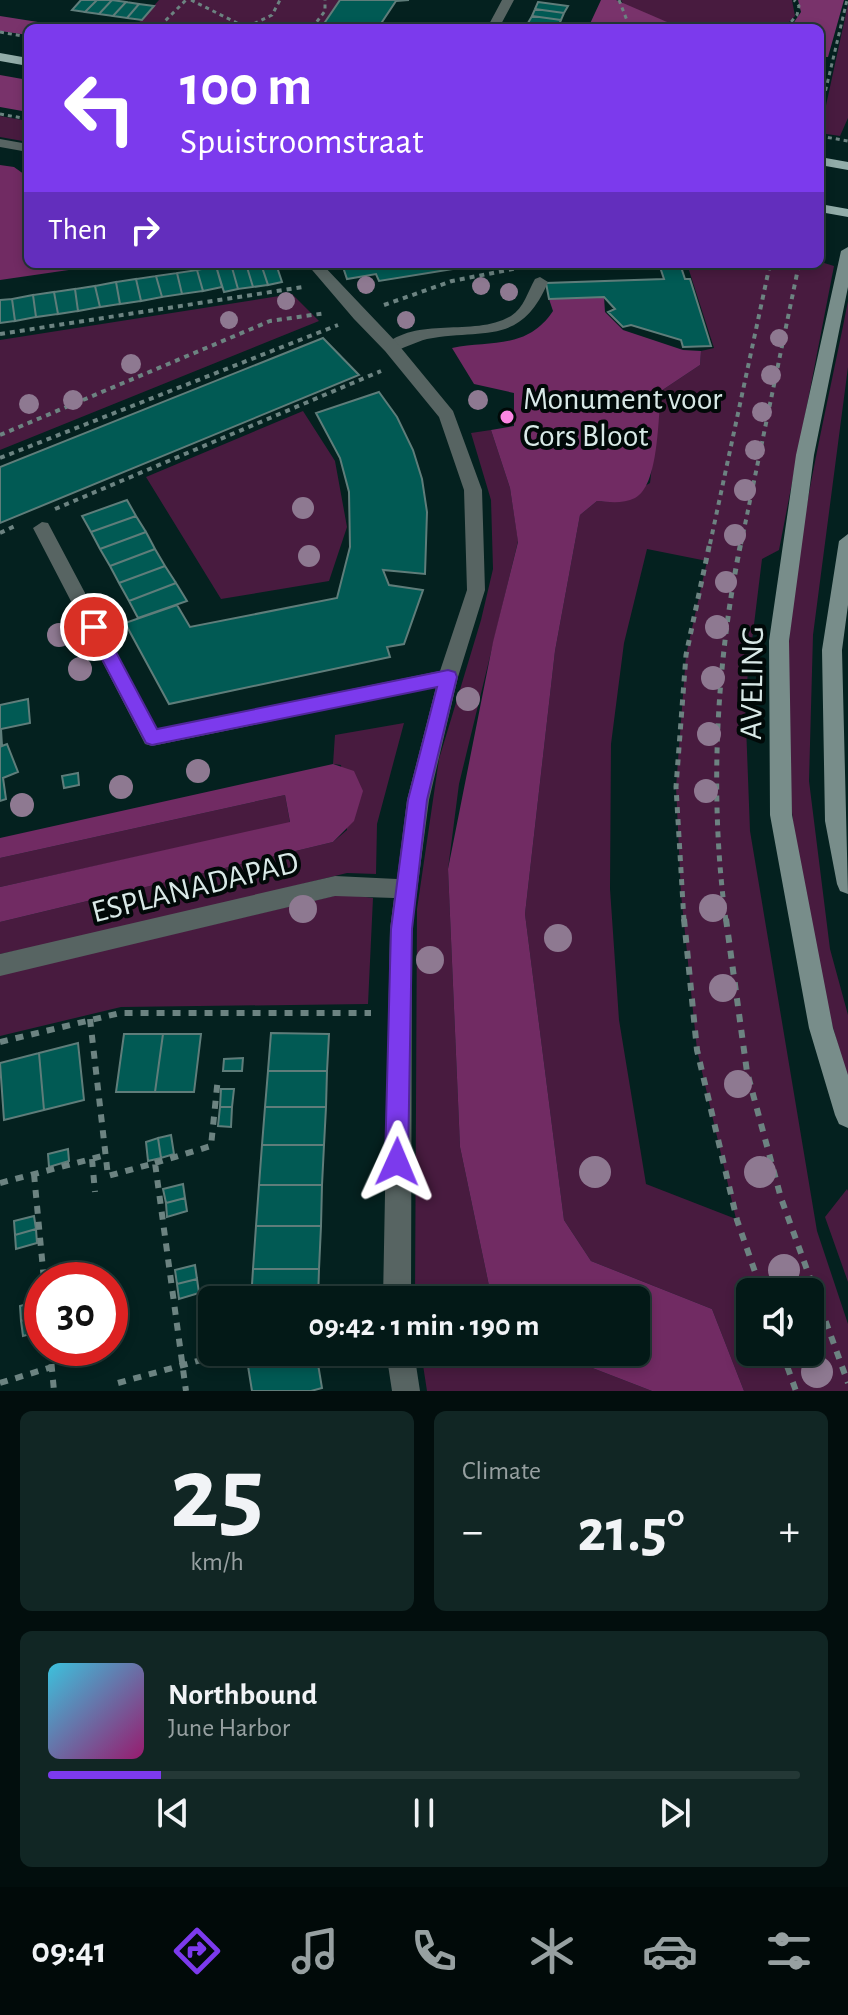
<!DOCTYPE html>
<html lang="en">
<head>
<meta charset="utf-8">
<style>
  body { margin:0; font-family:"Alegreya Sans",sans-serif; background:#112624; color:#f1f3f6; height:100vh; display:flex; flex-direction:column; font-size:30px; white-space:nowrap }
  * { box-sizing:border-box; margin:0 }
  p { font-size:26px; color:#97a0a1 }
  .icon { flex:none; width:44px; height:44px; fill:none; stroke:currentColor; stroke-width:2; stroke-linecap:round; stroke-linejoin:round }
  .map { position:relative; height:1391px; overflow:hidden }
  .drawer { display:flex; flex-direction:column; gap:20px; padding:20px; background:#020e0d; flex:1 }
  .drawer>* { flex:none }
  .guide { position:absolute; left:24px; top:24px; width:800px; height:244px; border-radius:12px; box-shadow:0 4px 12px #0003,0 0 0 2px #243836; background:#7c3aed; color:#fff; overflow:hidden }
  .tools { position:absolute; left:736px; top:1278px; display:grid; gap:16px }
  .tools a { display:grid; place-items:center; width:88px; height:88px; border-radius:12px; background:#031917; box-shadow:0 4px 12px #0003,0 0 0 2px #243836; font-size:40px }
  .speed { position:absolute; left:24px; top:1262px; display:flex; gap:16px; font-size:40px; font-weight:700; text-align:center }
  .speed>* { display:grid; place-content:center; width:104px; height:104px; border-radius:50%; background:#031917; box-shadow:0 4px 12px #0003,0 0 0 2px #243836; line-height:1 }
  .speed .limit { border:12px solid #d22; background:#fff; color:#111 }
  .pin { position:absolute; display:grid; place-items:center; width:68px; height:68px; color:#fff; margin:-34px; border:4px solid #fff; border-radius:50%; box-shadow:0 2px 8px #0007 }
  .me { position:absolute; width:88px; margin:-44px; rotate:1deg; stroke-linejoin:round; filter:drop-shadow(0 0 6px #0008) }
  .turn { display:flex; align-items:center; gap:28px; height:168px; padding:0 24px; font-size:36px }
  .turn .icon { width:104px; height:104px; stroke-width:2.5 }
  .turn b { display:block; font-size:56px; line-height:68px }
  .then { display:flex; align-items:center; height:76px; padding:0 24px; background:#0003; gap:16px; font-size:30px }
  .big { font-size:60px; font-weight:700; line-height:1.1 }
  .drawer .widget { flex:1; display:flex; flex-direction:column; justify-content:center; gap:12px; min-width:0; padding:0 28px; border-radius:12px; background:#112624 }
  .drawer .dial { align-items:center; gap:0 }
  .dial b { font-size:104px; line-height:1 }
  .song { display:flex; align-items:center; gap:24px }
  .cover { width:96px; height:96px; border-radius:12px; background:linear-gradient(135deg,hsl(190 70% 55%),hsl(320 70% 35%)) }
  .played { height:8px; border-radius:4px; background:linear-gradient(90deg,#7c3aed 15%,#243836 15%) }
  .keys { display:flex; justify-content:space-around; direction:ltr }
  .heat { display:flex; justify-content:space-between; align-items:center; font-size:44px; direction:ltr }
  .drawer .tiles { flex:1; display:grid; gap:20px; grid-template-columns:1fr 1fr }
  .widget:last-child { grid-column:span 2 }
  .trip { position:absolute; left:198px; top:1286px; width:452px; height:80px; border-radius:12px; background:#031917; box-shadow:0 4px 12px #0003,0 0 0 2px #243836; font-weight:700; line-height:80px; text-align:center }
  .dock { display:flex; height:128px; justify-content:space-around; align-items:center; background:#010a09; color:#97a0a1 }
  .dock .icon { width:56px; height:56px }
  .dock .active { color:#7c3aed }
  .dock b { font-size:36px; color:#f1f3f6 }
  .map>svg:first-child { display:block }
  .green { fill:#481b3f; fill-rule:evenodd }
  .forest { fill:#79336b }
  .water { fill:#712b63 }
  .building { fill:#015a54; stroke:#5f7d7a; stroke-width:2 }
  .lines { fill:none; stroke-linecap:round; stroke-linejoin:round }
  .path-far3 { stroke:#6c8381; stroke-width:3; stroke-dasharray:4 4; stroke-linecap:butt }
  .path-far2 { stroke:#6c8381; stroke-width:4; stroke-dasharray:5 5; stroke-linecap:butt }
  .path-far1 { stroke:#6c8381; stroke-width:5; stroke-dasharray:6 6; stroke-linecap:butt }
  .path { stroke:#6c8381; stroke-width:6; stroke-dasharray:8 8; stroke-linecap:butt }
  .lane { fill:#576462; fill-rule:evenodd }
  .street { fill:#576462; fill-rule:evenodd }
  .secondary { fill:#788d8a; fill-rule:evenodd }
  .primary { fill:#92ada9; fill-rule:evenodd }
  .tree { fill:#8e7991 }
  .route { fill:#7c3aed; stroke:#51269a; stroke-width:2 }
  .poi-dot { fill:#fc86e3; stroke:#010908; stroke-width:3 }
  .labels { text-anchor:middle; dominant-baseline:central; stroke-width:8; stroke-linejoin:round; paint-order:stroke }
  .poi-label { font-size:32px; fill:#d9e9e7; stroke:#010908; text-anchor:start }
  .street-label { font-size:32px; fill:#d9e9e7; stroke:#010908 }
</style>
</head>
<body>
<div class="map">
<svg width="848" height="1391" viewBox="0 0 848 1391">
  <rect width="100%" height="100%" fill="#04211f"/>
  <path class="green" d="M159,0h181l-19,28h-187z
    M621,0h171l3,16 -12,12h-102l-57,-23z
    M848,4v114l-8,18 -20,-3z
    M0,116l28,5v21l-28,-5z
    M820,254l1,8 13,4 -55,284 -17,9 -17,139 5,133 67,400 31,93v67h-104l-32,-82 -121,-48 -27,-41 -39,-306 30,-263 25,-136 17,-14 20,1 33,-19 11,-92 39,-26 1,-14 13,-3 -27,-84h133zM647,549l60,12 -21,94 -10,132 5,107 16,156 39,169 -90,-35 -27,-164 -9,-131 1,-145 13,-101zM750,1292h60v60h-60z
    M292,294l27,27 -319,129v-110z
    M848,301v66l-35,268 -4,146 21,168 18,66v66c-11,-41 -24,-82 -33,-123 -25,-112 -35,-238 -23,-351 11,-103 36,-204 56,-306z
    M303,411l32,50 12,66 -18,54 -108,18 -75,-122z
    M491,430l19,58 8,53 -59,243 -11,85 12,278 32,153h-77l2,-391 22,-150 42,-139 12,-51 -2,-69 -20,-67z
    M404,723l-27,101 -1,50 -29,-1 -242,60 -105,21v-32l333,-80 14,-12 -6,-65 -8,-1 2,-29z
    M285,795l5,28 -290,64v-29z
    M342,894l31,4 -5,106 -247,3 -121,29v-61z
    M847,1189l1,2v91l-23,-65z
    M421,1352h130l101,39h-225z"/>
  <path class="forest" d="M601,0h15l65,28h-93z
    M798,0h46l-16,57h-8v-29h-30l11,-16z
    M0,16l76,12h-48v7l-28,-4z
    M0,75l28,5v32l-28,-5z"/>
  <path class="water" d="M0,165l14,2 14,10v87h82l-110,16z
    M604,297l1,15 18,18 60,20 18,1 -1,14 -39,26c-3,26 -2,95 -26,107 -12,6 -26,4 -38,3l-17,14 -25,136 -30,263 39,306 27,41 121,48 32,82h-92l-101,-39h85v-52h-144l-32,-153 -12,-278 45,-227 25,-100 -8,-54 -19,-58 23,-4v-33l-40,-9 -22,-36c39,-8 75,2 101,-37l-4,-12z
    M333,764l21,7 9,20 -9,30 -21,21 -333,80v-35l290,-65 -5,-27 -285,63v-20z"/>
  <path class="building" d="M81,0h16l-12,12 -13,-2z
    M97,0h15l-13,14 -14,-2z
    M112,0l14,2 -13,14 -14,-2z
    M340,0h69l-13,1 -18,27h-57z
    M126,2l13,2 -12,14 -14,-2z
    M538,2l30,4 -4,7 -29,-4z
    M139,4l15,2 -12,14 -15,-2z
    M535,9l29,4 -3,7 -29,-4z
    M532,16l29,4 -3,7 -30,-4z
    M231,264h15l7,23 -15,2z
    M231,264l7,25 -14,3 -8,-26z
    M246,264h15l7,21 -15,2z
    M261,264h15l6,18 -14,3z
    M342,264h142l-105,17 -3,-7 -29,5z
    M216,266l6,21 -19,4 -6,-21z
    M660,267h21l4,12h5l21,67 -28,1 -2,-7 -50,-15 -8,2 -15,-15 7,-3 -11,-12 -55,2 -3,-16 118,-4z
    M197,270l6,21 -21,3 -5,-21z
    M177,273l5,21 -20,3 -6,-21z
    M156,276l6,21 -21,4 -5,-22z
    M136,279l5,22 -21,3 -4,-22z
    M116,282l4,22 -20,3 -5,-21z
    M95,286l5,21 -22,4 -3,-22z
    M75,289l3,22 -20,3 -4,-22z
    M54,292l4,22 -22,3 -3,-22z
    M33,295l3,22 -21,4 -3,-22z
    M12,299l3,22 -15,2v-23z
    M323,338l36,37 -359,148v-56z
    M379,392l18,25 16,33 9,29 5,33 -2,62 -42,-4 6,15 34,5 -19,54 -17,3 3,10 -221,47 -44,-81 52,-18 13,22 147,-29 13,-51 -1,-55 -9,-34 -24,-45z
    M127,500l9,16 -45,16 -9,-16z
    M136,516l10,16 -46,17 -9,-17z
    M146,532l9,17 -45,17 -10,-17z
    M155,549l10,17 -46,17 -9,-17z
    M165,566l11,17 -47,18 -10,-18z
    M176,583l11,18 -49,17 -9,-17z
    M28,699l2,24 -29,6 1,17 5,-2 11,28 -15,6 3,21 -6,2v-96z
    M78,773l1,12 -15,3 -2,-12z
    M271,1033l58,1 -2,37h-59z
    M124,1034h39l-8,58h-39z
    M163,1034h38l-7,58h-39z
    M78,1043l6,57 -40,10 -5,-57z
    M39,1053l5,57 -40,10 -4,-57z
    M243,1058l-1,13h-19l1,-12z
    M268,1071h59l-1,36h-61z
    M221,1089h13l-2,18h-12z
    M220,1107h12l-1,20 -13,-1z
    M265,1107h61l-2,38h-62z
    M171,1135l3,19 -13,4 -3,-20z
    M158,1138l3,20 -13,3 -2,-19z
    M262,1145h62l-2,40h-63z
    M68,1149l1,12 -20,6 -1,-13z
    M183,1184l2,14 -19,5 -3,-14z
    M259,1185h63l-1,41h-65z
    M185,1198l2,13 -20,6 -1,-14z
    M34,1216l2,13 -21,6 -1,-14z
    M256,1226h65l-2,43h-66z
    M36,1229l1,14 -21,6 -1,-14z
    M195,1265l2,14 -20,5 -2,-14z
    M253,1269h66l-1,31h-67z
    M197,1279l2,14 -20,6 -2,-15z
    M42,1300v15l-21,6 -1,-15z
    M42,1315v16l-19,5 -2,-15z
    M273,1352h43l6,36 -11,3h-59l-5,-31z"/>
  <g class="lines">
    <path class="path-far3" d="M191,0l56,28
      M619,0l11,28
      M247,27l25,-12 8,-15
      M166,28l-1,-7 21,-21
      M312,28l13,-17v-11
      M786,28l11,-13 2,-9 -5,-6
      M0,32l28,5
      M0,114l28,5
      M820,114l27,-114
      M820,136l28,5"/>
    <path class="path-far2" d="M384,305l68,-24 71,-14
      M0,334l303,-47
      M0,435l270,-114 56,-8
      M0,458l338,-133
      M55,509l326,-138
      M0,533l17,-8
      M710,544l60,-280
      M741,544l58,-280"/>
    <path class="path-far1" d="M684,921l-8,-134 10,-132 24,-113
      M726,921c-17,-123 -10,-258 15,-379"/>
    <path class="path" d="M684,919l13,131 40,170 25,72
      M726,919l21,153 34,126 67,185
      M90,1019l18,157 47,-13 31,228
      M0,1042l120,-29h251
      M92,1159l3,33
      M155,1163l56,-17 7,-69
      M34,1174l10,106
      M0,1183l106,-28
      M50,1348l4,43
      M782,1352l14,39
      M0,1383l52,-16
      M118,1383l112,-31"/>
    <path class="lane" d="M540,277l8,5c-27,65 -65,46 -121,57 -12,3 -24,10 -36,13l-8,-5c33,-32 91,-9 128,-31 13,-8 17,-25 24,-37z"/>
    <path class="street" d="M502,0h12l-15,28h-12z
      M417,24l7,1 2,3h-15z
      M0,139l28,5v8l-28,-5z
      M307,264h15l75,79 56,68 29,79 3,100 -27,87 -29,123 -17,129 -1,371h-28l7,-371 4,-31 -59,-2 -335,80v-22l335,-78 62,3 10,-79 29,-113 -284,59 -7,-2 -112,-216 9,-6 6,1 109,206 283,-58 27,-81 -3,-100 -25,-73 -54,-66 -31,-32z
      M386,1352h28l6,39h-28z"/>
    <path class="secondary" d="M848,247v40l-34,168 -25,186 3,174 41,213 15,47v53l-9,-4 -4,-9 -26,-87 -39,-213 -1,-174 27,-186 45,-204z
      M848,534v71l-6,45 6,244 -8,-3 -3,-7 -12,-63 -3,-171 17,-109z"/>
    <path class="primary" d="M0,53l28,5v8l-28,-5z
      M820,157l28,5v8l-28,-5z
      M820,204l28,5v8l-28,-5z"/>
  </g>
  <g class="tree">
    <circle cx="366" cy="285" r="9"/>
    <circle cx="481" cy="286" r="9"/>
    <circle cx="509" cy="292" r="9"/>
    <circle cx="286" cy="301" r="9"/>
    <circle cx="229" cy="320" r="9"/>
    <circle cx="406" cy="320" r="9"/>
    <circle cx="779" cy="338" r="9"/>
    <circle cx="131" cy="364" r="10"/>
    <circle cx="771" cy="375" r="10"/>
    <circle cx="73" cy="400" r="10"/>
    <circle cx="478" cy="400" r="10"/>
    <circle cx="29" cy="404" r="10"/>
    <circle cx="762" cy="412" r="10"/>
    <circle cx="755" cy="450" r="10"/>
    <circle cx="745" cy="490" r="11"/>
    <circle cx="303" cy="508" r="11"/>
    <circle cx="735" cy="535" r="11"/>
    <circle cx="309" cy="556" r="11"/>
    <circle cx="726" cy="582" r="11"/>
    <circle cx="717" cy="627" r="12"/>
    <circle cx="59" cy="635" r="12"/>
    <circle cx="80" cy="669" r="12"/>
    <circle cx="713" cy="678" r="12"/>
    <circle cx="468" cy="699" r="12"/>
    <circle cx="709" cy="734" r="12"/>
    <circle cx="198" cy="771" r="12"/>
    <circle cx="121" cy="787" r="12"/>
    <circle cx="706" cy="791" r="12"/>
    <circle cx="22" cy="805" r="12"/>
    <circle cx="713" cy="908" r="14"/>
    <circle cx="303" cy="909" r="14"/>
    <circle cx="558" cy="938" r="14"/>
    <circle cx="430" cy="960" r="14"/>
    <circle cx="723" cy="988" r="14"/>
    <circle cx="738" cy="1084" r="14"/>
    <circle cx="595" cy="1172" r="16"/>
    <circle cx="760" cy="1172" r="16"/>
    <circle cx="784" cy="1270" r="16"/>
    <circle cx="817" cy="1372" r="16"/>
  </g>
  <path class="route" d="M94,620l6,2 57,107 291,-59 7,2 2,5 -30,123 -15,129 -4,233 -3,8 -8,3 -9,-3 -3,-8 6,-233 17,-129 29,-113 -285,58 -6,-2 -61,-116z"/>
  <circle class="poi-dot" cx="507" cy="417" r="8"/>
  <g class="labels">
    <g class="poi-label">
      <text x="523" y="399">Monument voor<tspan x="523" dy="37">Cors Bloot</tspan></text>
    </g>
    <g class="street-label">
      <text transform="translate(752 683) rotate(-89)">AVELING</text>
      <text transform="translate(195 887) rotate(-14)">ESPLANADAPAD</text>
    </g>
  </g>
</svg>
<div class="tools">
<a><svg class="icon" aria-label="sound" viewBox="0 0 24 24"><path d="M4 9h4l5-4v14l-5-4H4zM17 9q2 3 0 6"/></svg></a>
</div>
<div class="speed"><div class="limit">30</div></div>
<div class="pin" style="left:94px;top:627px;background:#d93025"><svg class="icon" aria-label="arrive" viewBox="0 0 24 24"><path d="M6 21V4h12l-3 4 3 4H6"/></svg></div>
<svg class="me" style="left:397px;top:1162px" viewBox="-20 -20 40 40"><path d="M0-17L14 15 0 8-14 15z" fill="#7c3aed" stroke="#fff" stroke-width="4"/></svg>
<div class="trip">09:42 · 1 min · 190 m</div>
<div class="guide">
<div class="turn"><svg class="icon" aria-label="left" viewBox="0 0 24 24"><path d="M17 20v-9H6M10 6l-5 5 5 5"/></svg><div><b>100 m</b>Spuistroomstraat</div></div>
<div class="then">Then<svg class="icon" aria-label="right" viewBox="0 0 24 24"><path d="M7 20v-9h11M14 6l5 5-5 5"/></svg></div>
</div>
</div>
<section class="drawer">
<div class="tiles">
<div class="widget dial"><b>25</b><p>km/h</p></div>
<div class="widget"><p>Climate</p>
<div class="heat"><a>−</a><b class="big">21.5°</b><a>+</a></div>
</div>
<div class="widget">
<div class="song"><i class="cover"></i><div><b>Northbound</b><p>June Harbor</p></div></div>
<div class="played"></div>
<div class="keys"><svg class="icon" aria-label="previous" viewBox="0 0 24 24"><path d="M18 5L8 12l10 7zM5 5v14"/></svg><svg class="icon" aria-label="pause" viewBox="0 0 24 24"><path d="M8 5v14M16 5v14"/></svg><svg class="icon" aria-label="next" viewBox="0 0 24 24"><path d="M6 5l10 7-10 7zM19 5v14"/></svg></div>
</div>
</div>
</section>
<nav class="dock">
<b>09:41</b>
<svg class="icon active" aria-label="directions" viewBox="0 0 24 24"><path d="M12 3l9 9-9 9-9-9zM9 14v-3h6M13 9l2 2-2 2"/></svg>
<svg class="icon" aria-label="music" viewBox="0 0 24 24"><path d="M9 18V5l10-2v13"/><circle cx="6" cy="18" r="3"/><circle cx="16" cy="16" r="3"/></svg>
<svg class="icon" aria-label="phone" viewBox="0 0 24 24"><path d="M5 4h4l2 5-3 2q2 4 5 5l2-3 5 2v4C11 20 4 13 5 4z"/></svg>
<svg class="icon" aria-label="climate" viewBox="0 0 24 24"><path d="M12 3v18M4 7l16 10M4 17L20 7"/></svg>
<svg class="icon" aria-label="car" viewBox="0 0 24 24"><path d="M5 17H2v-5l4-1 3-4h7l3 4 3 1v5h-3M9 17h6M6 11h13"/><circle cx="7" cy="17" r="2"/><circle cx="17" cy="17" r="2"/></svg>
<svg class="icon" aria-label="filters" viewBox="0 0 24 24"><path d="M4 7h16M4 17h16"/><circle cx="9" cy="7" r="2"/><circle cx="15" cy="17" r="2"/></svg>
</nav>
</body>
</html>
